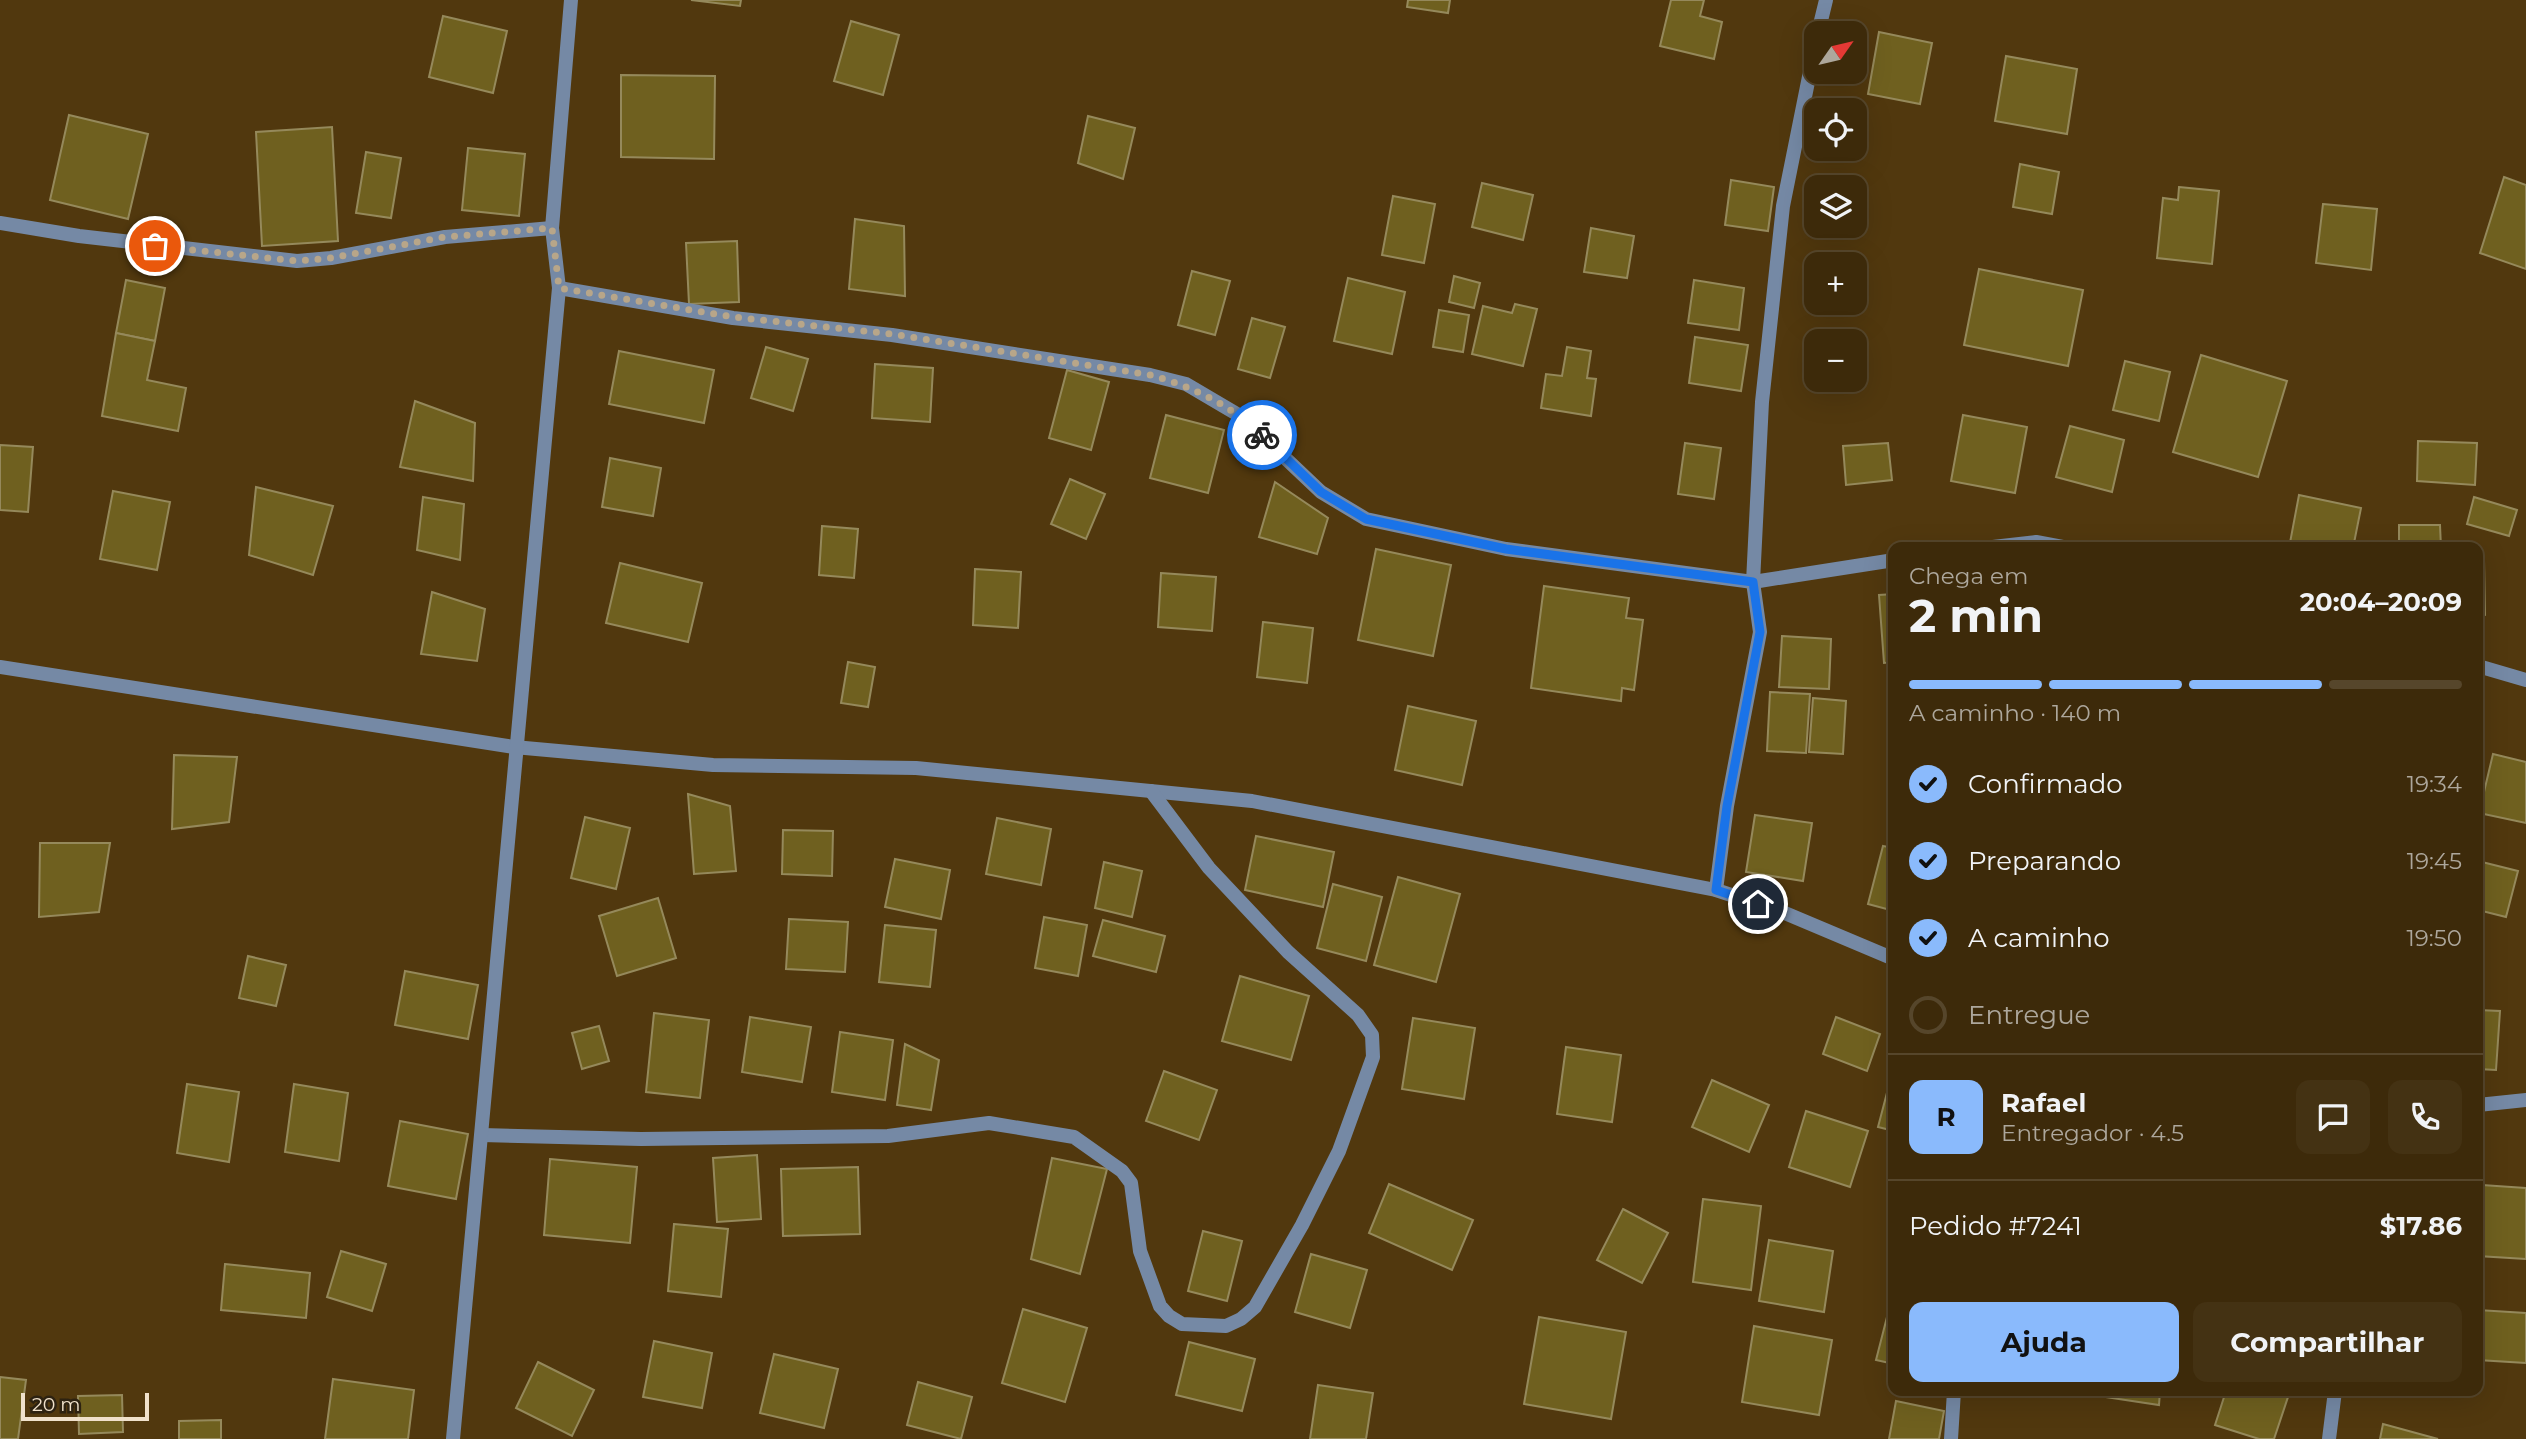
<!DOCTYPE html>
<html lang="pt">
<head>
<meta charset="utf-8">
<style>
	:root { --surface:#3d2a0a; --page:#443213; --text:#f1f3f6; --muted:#ada79c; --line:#56462b; --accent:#8abafc }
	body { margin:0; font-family:Montserrat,sans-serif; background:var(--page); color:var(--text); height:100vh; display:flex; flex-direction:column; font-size:26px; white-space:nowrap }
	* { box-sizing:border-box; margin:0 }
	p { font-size:23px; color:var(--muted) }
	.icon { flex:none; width:38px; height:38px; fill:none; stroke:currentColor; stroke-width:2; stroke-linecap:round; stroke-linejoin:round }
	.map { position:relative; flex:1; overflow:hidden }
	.sheet { position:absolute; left:1888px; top:542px; width:595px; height:854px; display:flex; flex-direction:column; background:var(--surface); border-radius:14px; box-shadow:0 7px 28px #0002,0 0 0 2px var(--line) }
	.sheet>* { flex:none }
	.needle { width:46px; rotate:56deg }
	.tools { position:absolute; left:1804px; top:21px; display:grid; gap:14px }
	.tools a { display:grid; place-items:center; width:63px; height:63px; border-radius:14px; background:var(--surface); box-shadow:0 7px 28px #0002,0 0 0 2px var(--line); font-size:35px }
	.scale { position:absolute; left:21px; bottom:18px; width:128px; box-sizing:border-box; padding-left:7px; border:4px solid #f0e1cb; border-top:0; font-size:19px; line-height:24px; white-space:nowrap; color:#f0e1cb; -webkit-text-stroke:5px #2d2211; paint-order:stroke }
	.pin { position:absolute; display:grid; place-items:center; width:60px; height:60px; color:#fff; margin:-30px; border:4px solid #fff; border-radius:50%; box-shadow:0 2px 7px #0007 }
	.courier { position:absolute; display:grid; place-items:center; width:70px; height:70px; margin:-35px; border:5px solid #1a73e8; border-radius:50%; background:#fff; color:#222; box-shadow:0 2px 9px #0007 }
	.head em { font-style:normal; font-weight:700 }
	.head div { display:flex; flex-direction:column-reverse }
	.head { display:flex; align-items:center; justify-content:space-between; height:119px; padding:0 21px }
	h1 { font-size:46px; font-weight:700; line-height:52px }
	.bar { display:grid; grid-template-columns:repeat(4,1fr); gap:10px 7px; align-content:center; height:84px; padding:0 21px }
	.bar i { height:9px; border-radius:5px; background:var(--line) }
	.bar .active { background:var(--accent) }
	.bar p { grid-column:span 4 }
	.line { display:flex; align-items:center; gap:18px; padding:0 21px; border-top:2px solid var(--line) }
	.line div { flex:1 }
	.round { display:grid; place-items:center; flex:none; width:74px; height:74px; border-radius:14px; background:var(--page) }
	ol { padding:0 21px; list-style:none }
	li { display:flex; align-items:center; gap:21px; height:77px }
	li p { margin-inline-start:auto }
	li .icon { padding:7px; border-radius:50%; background:var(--accent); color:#111; stroke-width:4 }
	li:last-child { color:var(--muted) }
	li i { width:38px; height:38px; border:4px solid var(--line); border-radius:50% }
	.cta { display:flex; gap:14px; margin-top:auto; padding:14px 21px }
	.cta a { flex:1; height:80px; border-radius:14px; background:var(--accent); color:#111; font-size:28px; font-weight:700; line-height:80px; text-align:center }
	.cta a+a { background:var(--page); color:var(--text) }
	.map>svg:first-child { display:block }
	.building { fill:#6f601f; stroke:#95895b; stroke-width:2 }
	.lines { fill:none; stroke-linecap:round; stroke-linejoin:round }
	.minor { stroke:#7589a5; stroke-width:14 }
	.done { stroke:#b8a689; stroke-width:7; stroke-dasharray:0 12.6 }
	.route { stroke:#1a73e8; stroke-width:9 }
</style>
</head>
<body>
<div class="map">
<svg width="2526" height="1439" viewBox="0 0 2526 1439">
	<rect width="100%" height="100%" fill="#51380e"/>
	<g class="building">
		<path d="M691,0H741L740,6Z"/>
		<path d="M1408,0H1450L1448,13L1407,7Z"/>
		<path d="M1671,0H1704L1700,16L1722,22L1714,59L1660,46Z"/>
		<path d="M443,16L507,31L493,93L429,77Z"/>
		<path d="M851,21L899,35L883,95L834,81Z"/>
		<path d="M1879,32L1932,43L1920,104L1868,94Z"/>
		<path d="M2006,56L2077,69L2067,134L1995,121Z"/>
		<path d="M621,75L715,76L714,159L621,157Z"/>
		<path d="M69,115L148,134L128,219L50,200Z"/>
		<path d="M1088,116L1135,128L1123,179L1078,163Z"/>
		<path d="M332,127L338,241L262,246L256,132Z"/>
		<path d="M468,148L525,154L519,216L462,210Z"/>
		<path d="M366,152L401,158L391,218L356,213Z"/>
		<path d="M2020,164L2059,172L2052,214L2013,207Z"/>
		<path d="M2504,177L2526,185V269L2480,253Z"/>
		<path d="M1731,180L1774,187L1768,231L1725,225Z"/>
		<path d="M1482,183L1533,195L1523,240L1472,227Z"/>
		<path d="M2179,187L2219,191L2212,264L2157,258L2163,198L2178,200Z"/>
		<path d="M1393,196L1435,204L1424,263L1382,255Z"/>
		<path d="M2323,204L2377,209L2371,270L2316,263Z"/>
		<path d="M855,219L904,226L905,296L849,289Z"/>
		<path d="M1591,228L1634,236L1627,278L1584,272Z"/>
		<path d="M737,241L739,302L689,304L686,243Z"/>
		<path d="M1979,269L2083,290L2068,366L1964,345Z"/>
		<path d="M1192,271L1230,281L1215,335L1178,325Z"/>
		<path d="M1454,276L1480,283L1474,308L1449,302Z"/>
		<path d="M1348,278L1405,292L1392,354L1334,341Z"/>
		<path d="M126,280L165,288L155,341L116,333Z"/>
		<path d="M1694,280L1744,288L1739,330L1688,323Z"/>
		<path d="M1515,304L1537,309L1523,366L1472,354L1483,306L1512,313Z"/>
		<path d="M1439,310L1469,315L1463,352L1433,347Z"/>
		<path d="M1252,318L1285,327L1270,378L1238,369Z"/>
		<path d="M116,333L155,341L147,380L186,388L178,431L102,416Z"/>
		<path d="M1695,337L1748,345L1741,391L1689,383Z"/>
		<path d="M1827,339H1863L1864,381H1828L1855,380V341Z"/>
		<path d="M766,347L808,359L793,411L751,398Z"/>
		<path d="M1567,347L1591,351L1587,378L1596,379L1591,416L1541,408L1546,374L1562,376Z"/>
		<path d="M619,351L714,370L704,423L609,404Z"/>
		<path d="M2201,355L2287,381L2258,477L2173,452Z"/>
		<path d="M2125,361L2170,372L2159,421L2113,410Z"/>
		<path d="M875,364L933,368L930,422L872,418Z"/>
		<path d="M1067,370L1109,382L1091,450L1049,438Z"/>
		<path d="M415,401L475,423L473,481L400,467Z"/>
		<path d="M1166,415L1224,430L1208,493L1150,478Z"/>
		<path d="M1963,415L2027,427L2015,493L1951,481Z"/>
		<path d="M2070,426L2124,440L2112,492L2056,477Z"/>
		<path d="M2418,441L2477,443L2475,485L2417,481Z"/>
		<path d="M1685,443L1721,448L1714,499L1678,494Z"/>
		<path d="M1888,443L1892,480L1846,485L1843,446Z"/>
		<path d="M0,445L33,447L28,512L0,510Z"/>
		<path d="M610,458L661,468L653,516L602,507Z"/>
		<path d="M1070,479L1105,494L1086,539L1051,524Z"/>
		<path d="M1275,482L1328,518L1317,554L1259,537Z"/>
		<path d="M256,487L333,506L313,575L249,555Z"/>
		<path d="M113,491L170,502L157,570L100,559Z"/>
		<path d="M2299,495L2361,508L2353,548H2289Z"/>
		<path d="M423,497L464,504L460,560L417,550Z"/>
		<path d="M2474,497L2517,510L2509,536L2467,524Z"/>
		<path d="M2399,525H2440L2441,548H2399Z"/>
		<path d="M822,526L858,529L854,578L819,575Z"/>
		<path d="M1376,549L1451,565L1433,656L1358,640Z"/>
		<path d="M2484,560L2485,615L2478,616V561Z"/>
		<path d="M620,563L702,583L688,642L606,623Z"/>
		<path d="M975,569L1021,572L1018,628L973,625Z"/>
		<path d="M1161,573L1216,577L1212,631L1158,627Z"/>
		<path d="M1544,586L1629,598L1626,618L1643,620L1634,690L1622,688L1621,701L1531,688Z"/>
		<path d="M432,592L485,609L477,661L421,654Z"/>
		<path d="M1894,594V662L1884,663L1879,595Z"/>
		<path d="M1263,622L1313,628L1307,683L1257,677Z"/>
		<path d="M1782,636L1831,639L1829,689L1779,687Z"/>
		<path d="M848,662L875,667L868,707L841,703Z"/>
		<path d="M1770,692L1810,694L1806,753L1767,751Z"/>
		<path d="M1813,698L1846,701L1843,754L1809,752Z"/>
		<path d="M1408,706L1476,721L1462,785L1395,770Z"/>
		<path d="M2493,754L2526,762V823L2479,813Z"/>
		<path d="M174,755L237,757L229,822L172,829Z"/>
		<path d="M688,794L730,806L736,871L694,874Z"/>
		<path d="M1755,815L1812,823L1803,881L1746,872Z"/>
		<path d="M585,817L630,828L616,889L571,878Z"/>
		<path d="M997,818L1051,829L1041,885L986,874Z"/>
		<path d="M783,830L833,831L832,876L782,874Z"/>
		<path d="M1256,836L1334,852L1323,907L1245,890Z"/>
		<path d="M40,843H110L99,912L39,917Z"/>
		<path d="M1883,846L1894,848V911L1868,904Z"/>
		<path d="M895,859L950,870L941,919L885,907Z"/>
		<path d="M2478,861L2518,871L2506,917L2478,910Z"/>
		<path d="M1104,862L1142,871L1132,917L1095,908Z"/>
		<path d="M1398,877L1460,894L1436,982L1374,965Z"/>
		<path d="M1333,884L1382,897L1366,961L1317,948Z"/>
		<path d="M658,898L676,958L617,976L599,916Z"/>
		<path d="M1044,917L1087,925L1078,976L1035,968Z"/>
		<path d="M789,919L848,922L845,972L786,969Z"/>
		<path d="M1103,920L1165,936L1156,972L1093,956Z"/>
		<path d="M885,925L936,930L930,987L879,982Z"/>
		<path d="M248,956L286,965L276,1006L239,998Z"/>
		<path d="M405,971L478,985L468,1039L395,1025Z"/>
		<path d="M1240,976L1309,996L1291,1060L1222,1041Z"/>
		<path d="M2478,1010L2500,1011L2496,1070L2478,1069Z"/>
		<path d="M654,1013L709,1020L700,1098L646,1092Z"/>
		<path d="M750,1017L811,1027L802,1082L742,1072Z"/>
		<path d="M1836,1017L1880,1034L1867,1071L1823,1054Z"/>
		<path d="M1413,1018L1475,1028L1464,1099L1402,1089Z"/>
		<path d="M599,1026L609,1061L582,1069L572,1033Z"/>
		<path d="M840,1032L893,1040L885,1100L832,1092Z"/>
		<path d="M905,1044L939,1060L931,1110L897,1105Z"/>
		<path d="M1566,1047L1621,1055L1612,1122L1557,1114Z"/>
		<path d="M1894,1066V1131L1878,1127Z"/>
		<path d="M1164,1071L1217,1090L1199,1140L1146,1121Z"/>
		<path d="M1712,1080L1769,1105L1749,1152L1692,1127Z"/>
		<path d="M187,1084L239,1092L229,1162L177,1153Z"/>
		<path d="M294,1084L348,1093L339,1161L285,1152Z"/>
		<path d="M1806,1111L1868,1131L1850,1187L1789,1167Z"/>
		<path d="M400,1121L468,1134L456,1199L388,1186Z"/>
		<path d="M757,1155L761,1219L717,1222L713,1158Z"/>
		<path d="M1052,1158L1107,1169L1080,1274L1031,1259Z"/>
		<path d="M550,1159L637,1167L630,1243L544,1235Z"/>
		<path d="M858,1167L860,1234L783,1236L781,1169Z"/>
		<path d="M1389,1184L1473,1220L1452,1270L1369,1233Z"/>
		<path d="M2482,1185L2526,1188V1259L2478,1256Z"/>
		<path d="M1703,1199L1761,1206L1751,1290L1693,1282Z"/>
		<path d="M1623,1209L1668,1233L1642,1283L1597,1260Z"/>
		<path d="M674,1224L728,1229L721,1297L668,1291Z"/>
		<path d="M1203,1231L1242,1241L1227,1301L1188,1291Z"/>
		<path d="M1769,1240L1833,1251L1824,1312L1759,1301Z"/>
		<path d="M341,1251L386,1264L372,1311L327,1297Z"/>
		<path d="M1311,1254L1367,1270L1350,1328L1295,1312Z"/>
		<path d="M225,1264L310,1273L306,1318L221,1310Z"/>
		<path d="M1023,1309L1087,1328L1065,1402L1002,1383Z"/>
		<path d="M2478,1310L2526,1313V1363L2478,1360Z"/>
		<path d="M1539,1317L1626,1332L1611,1419L1524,1404Z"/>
		<path d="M1887,1317L1894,1319V1364L1876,1360Z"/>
		<path d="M1754,1326L1832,1340L1819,1415L1742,1402Z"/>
		<path d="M654,1341L712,1353L702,1408L643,1397Z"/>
		<path d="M1189,1342L1255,1359L1242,1411L1176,1395Z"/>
		<path d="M774,1354L838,1369L824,1428L760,1413Z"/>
		<path d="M538,1362L594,1390L572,1436L516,1408Z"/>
		<path d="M0,1377L26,1380L18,1439H0Z"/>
		<path d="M333,1379L414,1390L408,1439H325Z"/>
		<path d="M918,1382L972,1397L961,1439L907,1425Z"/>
		<path d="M1318,1385L1373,1393L1366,1439H1310Z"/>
		<path d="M2085,1391H2160L2159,1405L2085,1394Z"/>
		<path d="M2226,1391H2290L2274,1439H2259L2215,1425Z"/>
		<path d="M122,1395L123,1432L79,1434L78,1396Z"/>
		<path d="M1896,1401L1944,1411L1939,1439H1889Z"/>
		<path d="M221,1420V1439H179V1421Z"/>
		<path d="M2383,1424L2438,1439H2380Z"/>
	</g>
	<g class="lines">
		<g class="minor">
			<path d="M1818,33L1826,0"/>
			<path d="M0,223L79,236L297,261L331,258L445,237L552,228"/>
			<path d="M559,288L733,318L892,335L1150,375L1186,384L1242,417L1321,492L1366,519L1506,549L1753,582L1894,560"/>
			<path d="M1984,548L2036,542L2068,548"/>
			<path d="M2478,666L2526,680"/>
			<path d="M0,667L514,747L713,765L916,768L1252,801L1716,890L1780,911L1894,959"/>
			<path d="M1716,890L1727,806L1760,632L1753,582L1762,402L1783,206L1816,42"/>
			<path d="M2478,1105L2526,1100"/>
			<path d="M482,1135L641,1139L888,1136L989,1123L1074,1137L1122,1171L1131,1183L1140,1251L1160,1306L1169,1316L1182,1324L1226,1326L1241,1319L1255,1307L1302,1225L1339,1151L1373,1057L1372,1035L1358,1015L1288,952L1209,868L1151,791"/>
			<path d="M453,1439C490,1055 521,671 559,288L552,228L571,0"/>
			<path d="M1951,1439L1954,1391"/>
			<path d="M2329,1439L2335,1391"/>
		</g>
	</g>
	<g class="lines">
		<path class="done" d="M155,246L297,261L331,258L445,237L552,228L559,288L733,317L892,334L1150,375C1192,386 1230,405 1262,435"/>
		<path class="route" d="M1262,435L1321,492L1366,519L1506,549L1753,582L1760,632L1727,806L1716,890L1758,904"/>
	</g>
</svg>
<div class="tools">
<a><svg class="needle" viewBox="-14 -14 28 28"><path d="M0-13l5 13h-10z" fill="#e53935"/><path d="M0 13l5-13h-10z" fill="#ada79c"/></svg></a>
<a><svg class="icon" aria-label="locate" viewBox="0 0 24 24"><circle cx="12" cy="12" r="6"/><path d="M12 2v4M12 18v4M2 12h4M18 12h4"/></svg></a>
<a><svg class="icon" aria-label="layers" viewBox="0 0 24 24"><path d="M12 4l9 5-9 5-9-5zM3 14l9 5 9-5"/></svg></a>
<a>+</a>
<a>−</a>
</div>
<div class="scale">20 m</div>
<div class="pin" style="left:155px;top:246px;background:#ea580c"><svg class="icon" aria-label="bag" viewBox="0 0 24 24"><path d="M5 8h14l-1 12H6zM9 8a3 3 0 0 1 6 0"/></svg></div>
<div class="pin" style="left:1758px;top:904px;background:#1f2937"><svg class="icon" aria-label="home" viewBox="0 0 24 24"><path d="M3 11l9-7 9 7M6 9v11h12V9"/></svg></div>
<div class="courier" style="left:1262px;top:435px"><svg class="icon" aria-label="bike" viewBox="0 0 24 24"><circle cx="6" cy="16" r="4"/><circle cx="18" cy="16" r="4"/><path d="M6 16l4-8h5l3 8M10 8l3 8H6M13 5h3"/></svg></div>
<section class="sheet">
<div class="head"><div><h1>2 min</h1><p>Chega em</p></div><em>20:04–20:09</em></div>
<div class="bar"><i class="active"></i><i class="active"></i><i class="active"></i><i></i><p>A caminho · 140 m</p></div>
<ol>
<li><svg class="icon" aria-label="check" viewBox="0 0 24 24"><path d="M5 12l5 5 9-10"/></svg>Confirmado<p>19:34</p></li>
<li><svg class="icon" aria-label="check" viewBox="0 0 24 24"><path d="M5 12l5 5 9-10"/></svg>Preparando<p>19:45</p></li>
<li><svg class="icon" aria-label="check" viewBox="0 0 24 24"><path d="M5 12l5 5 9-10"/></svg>A caminho<p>19:50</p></li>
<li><i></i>Entregue</li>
</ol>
<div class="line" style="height:126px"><b class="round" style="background:var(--accent);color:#111">R</b><div><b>Rafael</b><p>Entregador · 4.5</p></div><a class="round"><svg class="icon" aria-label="chat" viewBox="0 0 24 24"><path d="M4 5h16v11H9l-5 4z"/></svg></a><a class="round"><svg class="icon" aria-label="phone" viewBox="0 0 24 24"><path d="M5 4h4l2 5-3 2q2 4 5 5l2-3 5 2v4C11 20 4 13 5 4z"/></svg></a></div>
<div class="line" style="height:91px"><div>Pedido #7241</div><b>$17.86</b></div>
<div class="cta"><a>Ajuda</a><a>Compartilhar</a></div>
</section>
</div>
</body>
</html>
